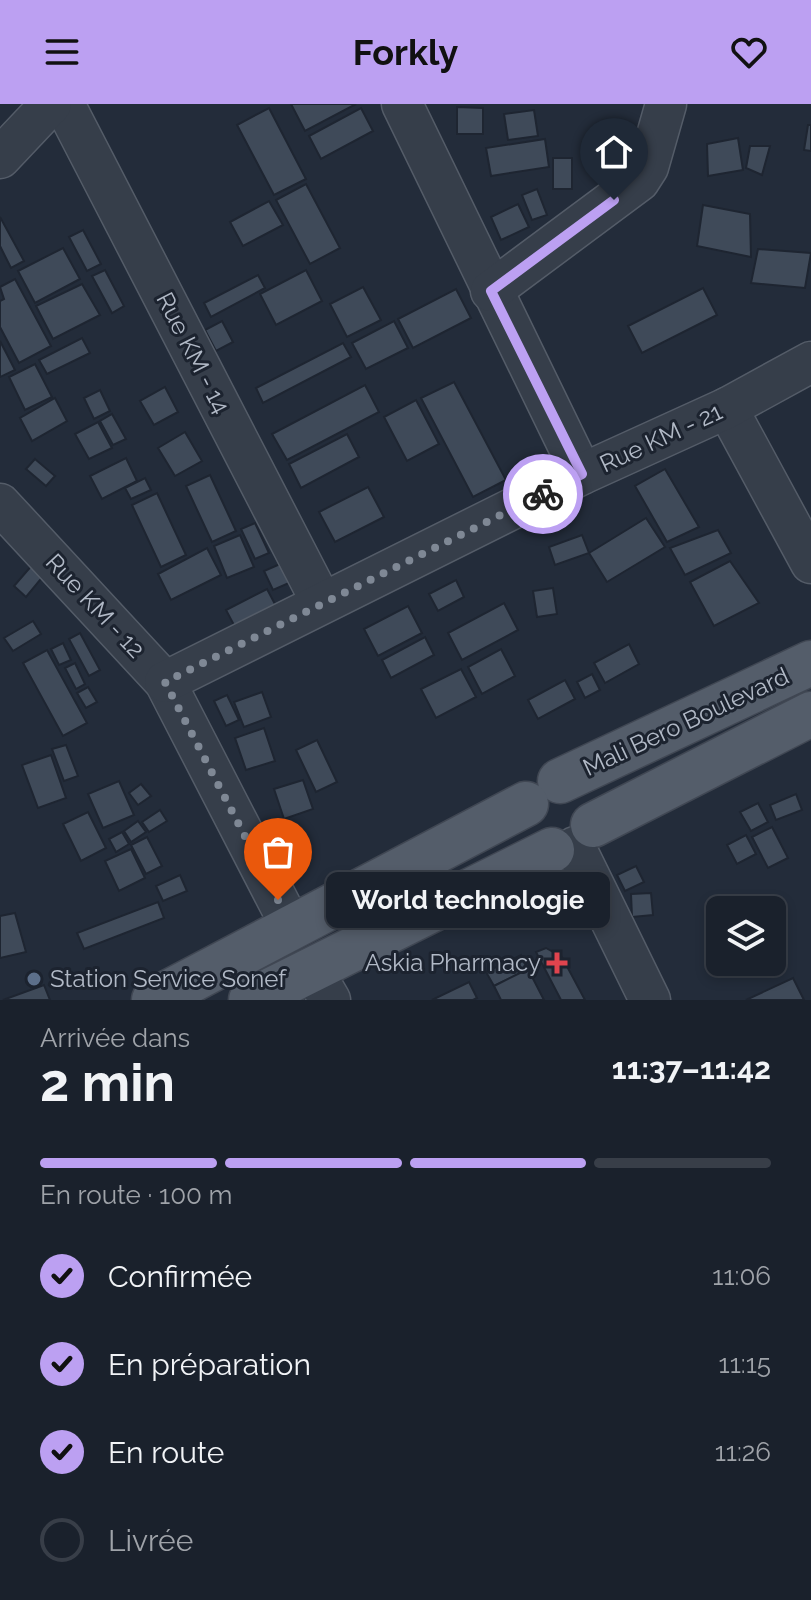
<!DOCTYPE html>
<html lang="fr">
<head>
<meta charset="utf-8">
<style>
	:root { --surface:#1a212c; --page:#232934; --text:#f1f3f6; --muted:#9fa3a9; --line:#383e48; --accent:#bca0f2 }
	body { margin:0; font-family:Raleway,sans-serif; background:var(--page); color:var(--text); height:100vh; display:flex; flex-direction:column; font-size:30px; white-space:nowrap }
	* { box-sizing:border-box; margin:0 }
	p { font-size:26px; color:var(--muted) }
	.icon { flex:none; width:44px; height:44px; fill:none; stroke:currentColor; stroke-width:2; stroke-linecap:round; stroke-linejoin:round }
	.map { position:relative; height:896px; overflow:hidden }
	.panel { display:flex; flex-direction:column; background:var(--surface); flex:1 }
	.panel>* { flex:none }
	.controls { position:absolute; left:706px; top:792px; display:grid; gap:16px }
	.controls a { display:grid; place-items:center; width:80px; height:80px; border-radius:12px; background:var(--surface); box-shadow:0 4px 12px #0003,0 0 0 2px var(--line); font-size:40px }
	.pin { position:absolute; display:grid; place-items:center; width:68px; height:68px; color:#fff; margin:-82px -34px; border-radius:50% 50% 50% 0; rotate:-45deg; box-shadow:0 0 8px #0007 }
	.pin .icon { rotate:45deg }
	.courier { position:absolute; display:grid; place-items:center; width:80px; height:80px; margin:-40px; border:6px solid #bca0f2; border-radius:50%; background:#fff; color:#222; box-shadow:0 2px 10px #0007 }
	.bubble { position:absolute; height:56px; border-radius:12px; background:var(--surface); box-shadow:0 4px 12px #0003,0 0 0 2px var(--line); font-size:26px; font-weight:700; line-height:56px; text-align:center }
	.headline em { font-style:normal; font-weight:700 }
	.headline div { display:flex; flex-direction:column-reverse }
	.headline { display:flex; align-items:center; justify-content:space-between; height:136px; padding:0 40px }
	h1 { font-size:52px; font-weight:700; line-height:60px }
	.bar { display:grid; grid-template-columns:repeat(4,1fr); gap:12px 8px; align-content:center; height:96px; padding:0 40px }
	.bar i { height:10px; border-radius:6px; background:var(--line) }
	.bar .active { background:var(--accent) }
	.bar p { grid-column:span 4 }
	ol { padding:0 40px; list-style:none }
	li { display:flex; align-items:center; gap:24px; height:88px }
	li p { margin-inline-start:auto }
	li .icon { padding:8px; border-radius:50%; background:var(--accent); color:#111; stroke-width:4 }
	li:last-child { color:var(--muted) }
	li i { width:44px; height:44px; border:4px solid var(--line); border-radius:50% }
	header { display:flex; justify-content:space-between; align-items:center; height:104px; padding:0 40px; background:var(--accent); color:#111; font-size:36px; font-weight:700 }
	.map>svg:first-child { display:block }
	.building { fill:#3f4a59; stroke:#1e2531; stroke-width:2 }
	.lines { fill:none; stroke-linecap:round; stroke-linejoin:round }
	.minor-casing { stroke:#545c68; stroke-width:43 }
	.major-casing { stroke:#404753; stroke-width:47 }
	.minor { stroke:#363e4a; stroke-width:40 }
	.major { stroke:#545d6a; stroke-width:44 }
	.done { stroke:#7f8895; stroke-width:8; stroke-dasharray:0 14.4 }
	.route { stroke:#bca0f2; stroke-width:10 }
	.health-dot { fill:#e0444e; stroke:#1c232f; stroke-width:3 }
	.service-dot { fill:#5c6f8a; stroke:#1c232f; stroke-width:3 }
	.labels { text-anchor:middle; stroke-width:6; stroke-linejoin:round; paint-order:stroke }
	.street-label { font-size:24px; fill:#b1b9c6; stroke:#1c232f }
	.poi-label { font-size:24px; fill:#b1b9c6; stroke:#1c232f; text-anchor:end }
</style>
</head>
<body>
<header><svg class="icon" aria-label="menu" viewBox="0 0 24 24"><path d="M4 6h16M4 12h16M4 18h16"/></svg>Forkly<svg class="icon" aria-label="heart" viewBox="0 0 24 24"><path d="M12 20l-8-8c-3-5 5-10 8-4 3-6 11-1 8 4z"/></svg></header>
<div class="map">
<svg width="811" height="896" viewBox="0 0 811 896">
	<rect width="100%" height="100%" fill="#232c3a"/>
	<g class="building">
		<path d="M291,0H356L305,27Z"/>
		<path d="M457,3L483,4V30H457Z"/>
		<path d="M269,4L306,75L274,91L237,21Z"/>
		<path d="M361,4L373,27L321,55L309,32Z"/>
		<path d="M534,6L538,32L508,36L504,10Z"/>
		<path d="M808,21H811V47L804,46Z"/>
		<path d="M738,34L743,66L708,72L707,40Z"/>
		<path d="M545,35L549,63L491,72L486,44Z"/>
		<path d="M750,42H770L762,71L746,64Z"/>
		<rect x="553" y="54" width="19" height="31"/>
		<path d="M306,80L340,144L310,160L276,96Z"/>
		<path d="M537,85L547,111L532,116L522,91Z"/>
		<path d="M269,97L283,121L243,142L230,118Z"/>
		<path d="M518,100L529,123L501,136L491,113Z"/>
		<path d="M703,101L750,110L751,153L697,142Z"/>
		<path d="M0,113L24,157L11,164L0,142Z"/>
		<path d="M83,126L101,160L87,167L69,133Z"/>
		<path d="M63,144L80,175L35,199L18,167Z"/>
		<path d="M758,145L811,149L805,184L751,179Z"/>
		<path d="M105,166L124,202L112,209L92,172Z"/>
		<path d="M306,166L322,197L276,221L260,190Z"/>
		<path d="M258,171L265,184L211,213L204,199Z"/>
		<path d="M15,175L51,242L19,259L0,223V197L4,195L0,183Z"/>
		<path d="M82,180L100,211L53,235L36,202Z"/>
		<path d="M363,183L381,216L347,233L330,200Z"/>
		<path d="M703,184L717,211L642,249L628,222Z"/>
		<path d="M456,185L471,214L413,244L398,215Z"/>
		<path d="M222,217L233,238L216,247L205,226Z"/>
		<path d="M394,217L408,244L366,265L352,239Z"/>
		<path d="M82,234L90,249L47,270L39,256Z"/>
		<path d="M0,237L15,266L0,273Z"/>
		<path d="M343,239L351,253L263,299L256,284Z"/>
		<path d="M35,260L52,293L25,306L9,273Z"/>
		<path d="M454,278L506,376L473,393L421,294Z"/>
		<path d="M365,281L379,308L287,356L272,330Z"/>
		<path d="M165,283L178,308L154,321L140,297Z"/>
		<path d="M100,286L110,307L94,315L84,294Z"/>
		<path d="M55,294L67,317L32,337L20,314Z"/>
		<path d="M416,296L439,340L407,357L384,313Z"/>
		<path d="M112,310L126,335L113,341L100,317Z"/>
		<path d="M98,318L112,344L89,355L75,330Z"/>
		<path d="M185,328L202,357L175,372L158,344Z"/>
		<path d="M347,330L359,353L301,384L289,360Z"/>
		<path d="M126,354L137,377L102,395L90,372Z"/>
		<path d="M35,355L55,372L46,382L26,365Z"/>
		<path d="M665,365L699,423L667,438L635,382Z"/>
		<path d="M210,371L236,427L212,438L186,382Z"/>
		<path d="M145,374L151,386L131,395L125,384Z"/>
		<path d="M368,383L384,413L335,438L319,408Z"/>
		<path d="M157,389L186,451L161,463L132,401Z"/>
		<path d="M646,414L665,443L607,478L589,449Z"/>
		<path d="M255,419L269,449L255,455L241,425Z"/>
		<path d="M718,426L731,449L685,471L670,444Z"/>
		<path d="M240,431L254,463L227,474L214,442Z"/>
		<path d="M582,431L589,449L555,461L549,443Z"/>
		<path d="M207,444L221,471L171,496L158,470Z"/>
		<path d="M730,457L759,499L714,522L690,478Z"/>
		<path d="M33,460L45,470L26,493L14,482Z"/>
		<path d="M280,460L289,479L273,486L264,467Z"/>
		<path d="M456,476L464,493L438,507L429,490Z"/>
		<path d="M553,484L557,510L537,513L533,487Z"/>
		<path d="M267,485L276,502L235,523L226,506Z"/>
		<path d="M504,499L518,526L462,556L448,529Z"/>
		<path d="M408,502L422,529L378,552L364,525Z"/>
		<path d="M33,517L41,530L13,547L4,534Z"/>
		<path d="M80,529L100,566L89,572L69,535Z"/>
		<path d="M425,533L434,551L391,574L382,556Z"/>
		<path d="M63,539L71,556L59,561L51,545Z"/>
		<path d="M629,540L639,560L605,579L594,559Z"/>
		<path d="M501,545L515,572L482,590L468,563Z"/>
		<path d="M47,546L87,619L63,632L23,559Z"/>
		<path d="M75,559L85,580L76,585L65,564Z"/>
		<path d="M461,565L476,593L436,614L421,585Z"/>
		<path d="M592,570L600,586L585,594L577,578Z"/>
		<path d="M565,576L575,595L538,615L528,596Z"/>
		<path d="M88,583L97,598L86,604L77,589Z"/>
		<path d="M262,588L271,613L244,623L234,598Z"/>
		<path d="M227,591L239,616L226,622L214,597Z"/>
		<path d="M264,624L275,657L246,666L235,634Z"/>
		<path d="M317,636L337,678L316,688L296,646Z"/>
		<path d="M66,641L78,672L64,677L52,645Z"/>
		<path d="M51,651L66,694L38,704L22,661Z"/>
		<path d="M303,676L313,705L284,715L274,685Z"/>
		<path d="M119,677L134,711L103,724L88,690Z"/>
		<path d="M141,680L151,692L138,701L129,689Z"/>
		<path d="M796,690L802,706L776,716L770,701Z"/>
		<path d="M758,699L768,718L751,727L740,708Z"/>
		<path d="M160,706L167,717L149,728L142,718Z"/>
		<path d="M88,708L106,744L81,757L63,720Z"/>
		<path d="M138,717L146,728L131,738L124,727Z"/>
		<path d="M772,723L788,754L768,764L752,733Z"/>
		<path d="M122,728L129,740L116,748L109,735Z"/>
		<path d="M746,731L756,750L737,760L727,741Z"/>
		<path d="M147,733L162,762L146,770L131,741Z"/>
		<path d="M131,745L145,774L119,787L105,757Z"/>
		<path d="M636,762L644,778L625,787L617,771Z"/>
		<path d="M180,771L187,787L163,797L156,782Z"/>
		<path d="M651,789L653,811L632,813L631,790Z"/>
		<path d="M751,796L756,806H730Z"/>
		<path d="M158,798L164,814L84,845L77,829Z"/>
		<path d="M15,809L26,848L0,854V812Z"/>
		<path d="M772,815L785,840L772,847Z"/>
		<path d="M546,844L562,853L585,896H561L536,848Z"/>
		<path d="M521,851L528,865L494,882L486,868Z"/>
		<path d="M528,865L544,896H501L494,882Z"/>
		<path d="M793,874L804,896H746Z"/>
		<path d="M469,878L477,894L473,896H432Z"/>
		<path d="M44,881L50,896H3Z"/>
	</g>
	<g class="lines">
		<defs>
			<g id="minor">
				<path d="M64,0L322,499"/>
				<path d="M402,0L582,370"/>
				<path d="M0,54L51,0"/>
				<path d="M491,187L639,77L648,63L666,0"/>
				<path d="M727,304L811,459"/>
				<path d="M0,400L165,578L292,824"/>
				<path d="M165,578L582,370L727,304L811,258"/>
				<path d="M575,743L650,896"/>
				<path d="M312,865L330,896"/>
			</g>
			<g id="major">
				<path d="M560,677L811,559"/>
				<path d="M593,721L811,610"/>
				<path d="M154,896L526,700"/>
				<path d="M251,896L552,746"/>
			</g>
		</defs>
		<use href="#minor" class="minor-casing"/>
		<use href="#major" class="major-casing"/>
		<use href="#minor" class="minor"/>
		<use href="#major" class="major"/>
	</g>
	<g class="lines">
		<path class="done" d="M278,796L165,578L543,390"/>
		<path class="route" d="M543,390L582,370L491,187L614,96"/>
	</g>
	<path class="health-dot" d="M553 847h8v8h8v8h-8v8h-8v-8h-8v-8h8z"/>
	<circle class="service-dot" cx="34" cy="875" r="8"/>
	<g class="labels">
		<g class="street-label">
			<text transform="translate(193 249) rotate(63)" y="8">Rue KM - 14</text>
			<text transform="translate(661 334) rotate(-25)" y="8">Rue KM - 21</text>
			<text transform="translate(95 502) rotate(47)" y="8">Rue KM - 12</text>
			<text transform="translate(686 618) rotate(-25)" y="8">Mali Bero Boulevard</text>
		</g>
		<g class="poi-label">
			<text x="541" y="867">Askia Pharmacy</text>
			<text x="50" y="883" text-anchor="start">Station Service Sonef</text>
		</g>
	</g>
</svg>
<div class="controls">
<a><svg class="icon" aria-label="layers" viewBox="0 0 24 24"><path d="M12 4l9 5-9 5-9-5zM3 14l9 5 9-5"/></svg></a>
</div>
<div class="pin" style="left:278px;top:796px;background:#ea580c"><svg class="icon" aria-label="bag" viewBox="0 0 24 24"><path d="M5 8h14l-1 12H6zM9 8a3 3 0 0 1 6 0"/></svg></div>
<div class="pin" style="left:614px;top:96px;background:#1f2937"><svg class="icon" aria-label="home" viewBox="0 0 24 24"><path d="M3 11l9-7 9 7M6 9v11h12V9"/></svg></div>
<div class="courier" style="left:543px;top:390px"><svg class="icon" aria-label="bike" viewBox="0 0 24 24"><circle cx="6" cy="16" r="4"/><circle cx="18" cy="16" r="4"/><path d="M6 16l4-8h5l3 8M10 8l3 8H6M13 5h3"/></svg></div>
<div class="bubble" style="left:326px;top:768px;width:284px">World technologie</div>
</div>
<section class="panel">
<div class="headline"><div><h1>2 min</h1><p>Arrivée dans</p></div><em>11:37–11:42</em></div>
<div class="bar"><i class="active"></i><i class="active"></i><i class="active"></i><i></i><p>En route · 100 m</p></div>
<ol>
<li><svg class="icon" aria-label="check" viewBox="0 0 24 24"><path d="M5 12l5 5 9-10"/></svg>Confirmée<p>11:06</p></li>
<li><svg class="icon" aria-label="check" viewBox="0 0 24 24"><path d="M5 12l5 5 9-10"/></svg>En préparation<p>11:15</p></li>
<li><svg class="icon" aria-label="check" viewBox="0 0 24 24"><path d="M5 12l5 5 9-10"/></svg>En route<p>11:26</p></li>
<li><i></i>Livrée</li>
</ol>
</section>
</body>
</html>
